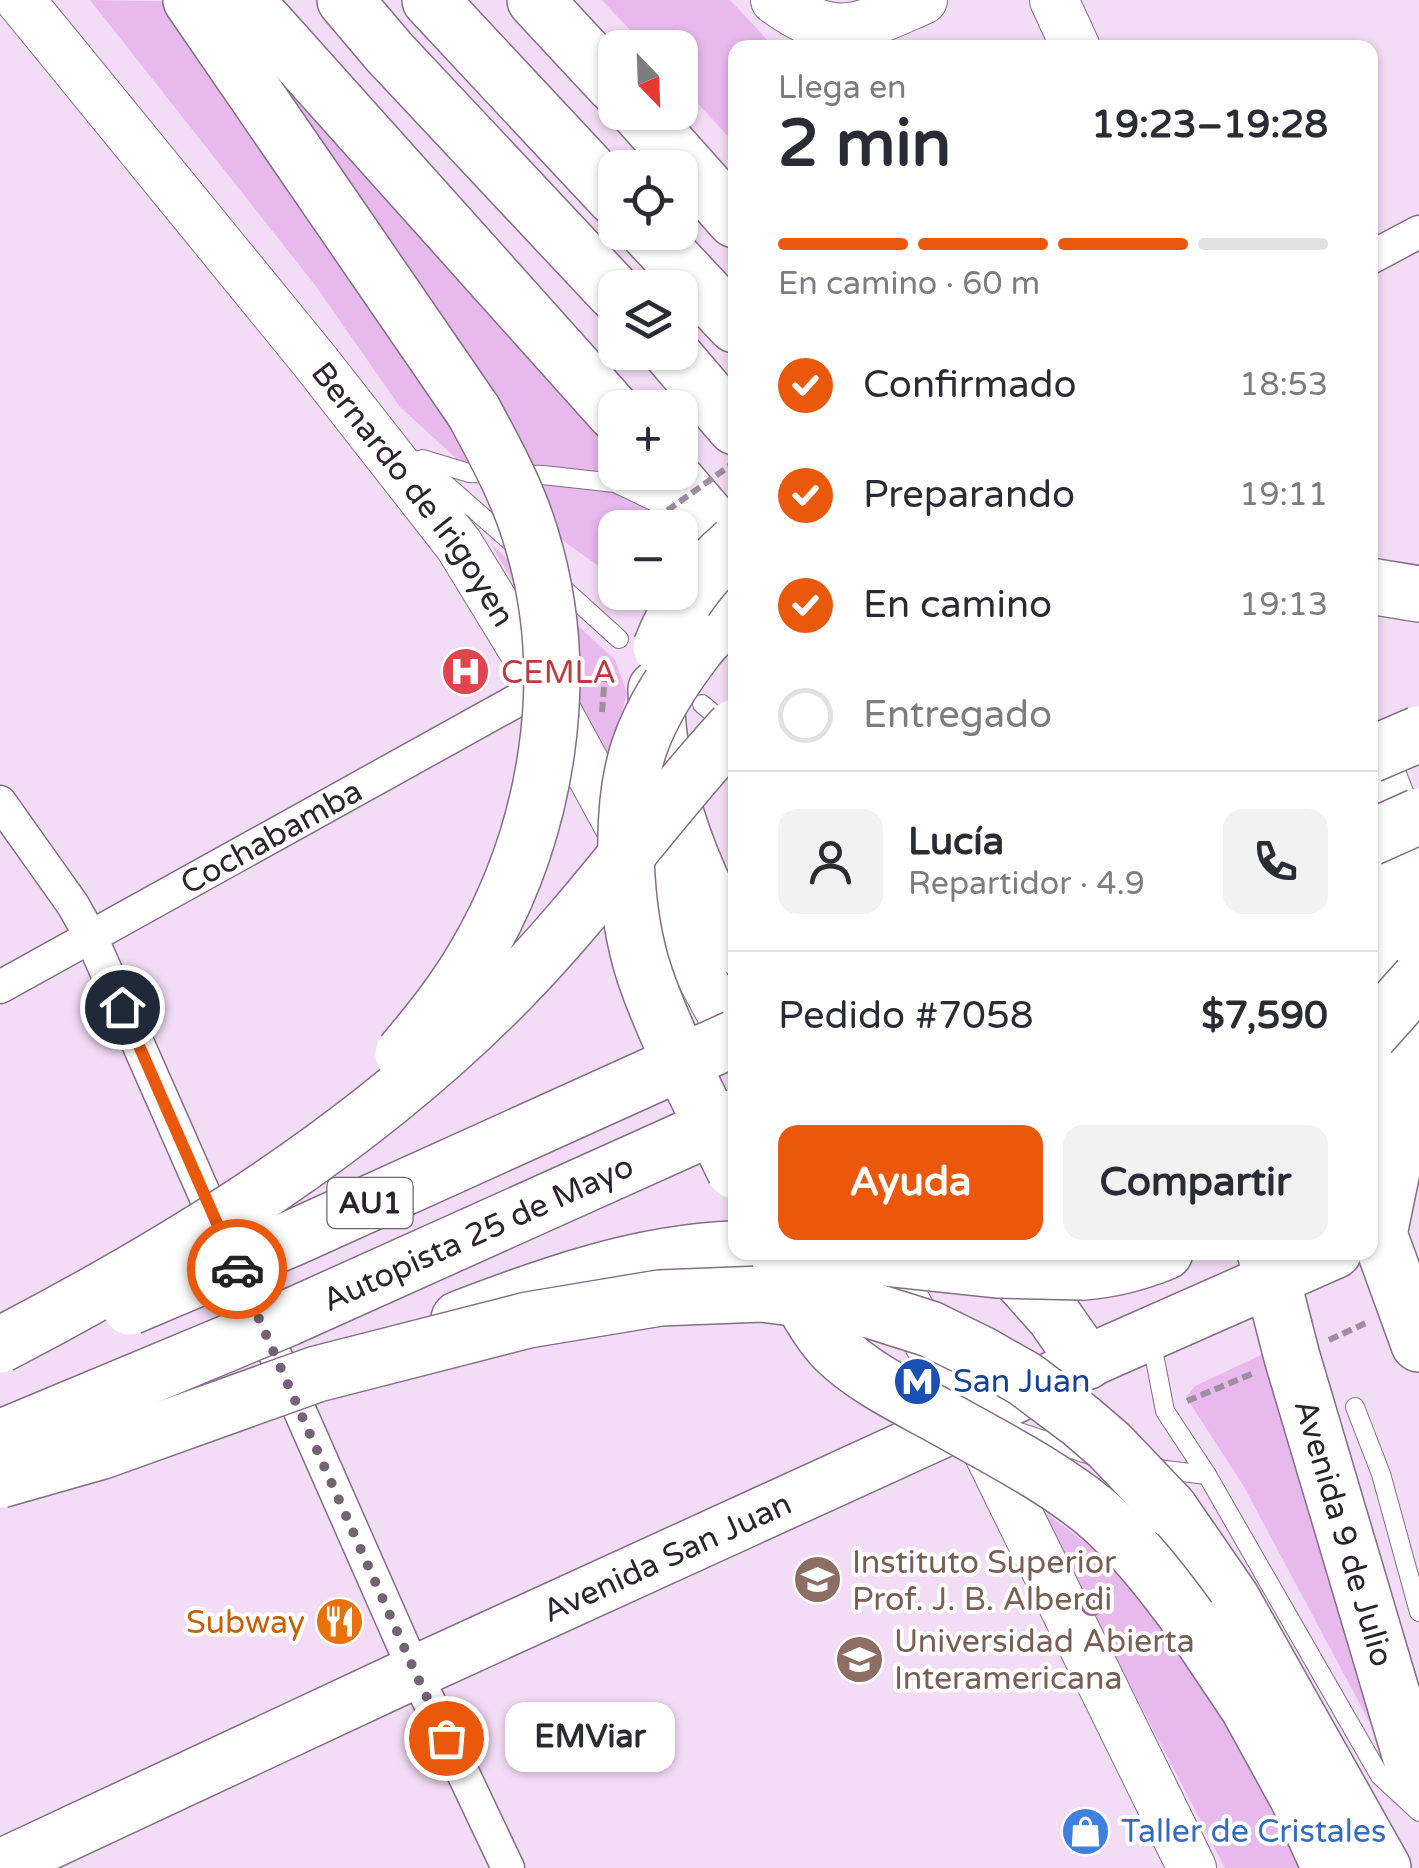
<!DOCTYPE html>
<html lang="es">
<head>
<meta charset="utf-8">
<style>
	:root { --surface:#fff; --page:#f2f2f3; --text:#2b2b33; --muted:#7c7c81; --line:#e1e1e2; --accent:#ea580c }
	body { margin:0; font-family:"Varela Round",sans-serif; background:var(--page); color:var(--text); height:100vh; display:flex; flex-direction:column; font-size:38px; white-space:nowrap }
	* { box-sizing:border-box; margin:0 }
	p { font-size:32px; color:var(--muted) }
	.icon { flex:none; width:55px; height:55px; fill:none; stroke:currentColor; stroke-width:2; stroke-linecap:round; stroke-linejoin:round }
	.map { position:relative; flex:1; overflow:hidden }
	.sheet { position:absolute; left:728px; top:40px; width:650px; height:1220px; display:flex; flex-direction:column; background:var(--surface); border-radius:20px; box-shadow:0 2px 8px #0004 }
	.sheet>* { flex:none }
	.needle { width:65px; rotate:157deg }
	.controls { position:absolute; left:598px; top:30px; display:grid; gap:20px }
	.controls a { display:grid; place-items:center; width:100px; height:100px; border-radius:20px; background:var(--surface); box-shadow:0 2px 8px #0004; font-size:50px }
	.pin { position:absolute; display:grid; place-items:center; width:85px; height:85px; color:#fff; margin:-42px; border:5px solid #fff; border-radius:50%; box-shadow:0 2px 10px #0007 }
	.courier { position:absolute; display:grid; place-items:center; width:100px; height:100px; margin:-50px; border:8px solid #ea580c; border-radius:50%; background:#fff; color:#222; box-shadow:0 2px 12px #0007 }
	.bubble { position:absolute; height:70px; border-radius:20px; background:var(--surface); box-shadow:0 2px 8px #0004; font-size:32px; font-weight:700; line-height:70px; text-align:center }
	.headline em { font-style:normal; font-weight:700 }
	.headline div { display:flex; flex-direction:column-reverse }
	.headline { display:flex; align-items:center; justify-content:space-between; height:170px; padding:0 50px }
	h1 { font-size:65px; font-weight:700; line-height:75px }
	.bar { display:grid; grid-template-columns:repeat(4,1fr); gap:15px 10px; align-content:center; height:120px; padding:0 50px }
	.bar i { height:12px; border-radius:8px; background:var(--line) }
	.bar .active { background:var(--accent) }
	.bar p { grid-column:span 4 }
	.line { display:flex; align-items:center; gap:25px; padding:0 50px; border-top:2px solid var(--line) }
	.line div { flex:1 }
	.round { display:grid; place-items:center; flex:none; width:105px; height:105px; border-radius:20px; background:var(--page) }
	ol { padding:0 50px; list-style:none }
	li { display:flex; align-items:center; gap:30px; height:110px }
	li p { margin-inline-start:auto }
	li .icon { padding:10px; border-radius:50%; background:var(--accent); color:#fff; stroke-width:4 }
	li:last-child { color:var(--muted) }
	li i { width:55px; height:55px; border:5px solid var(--line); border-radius:50% }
	.button { display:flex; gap:20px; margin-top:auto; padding:20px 50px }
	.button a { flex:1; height:115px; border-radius:20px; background:var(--accent); color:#fff; font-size:40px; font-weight:700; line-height:115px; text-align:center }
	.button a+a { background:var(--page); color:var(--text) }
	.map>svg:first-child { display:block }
	.green { fill:#e8b9ed }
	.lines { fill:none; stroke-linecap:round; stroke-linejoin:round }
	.lane-casing { stroke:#836e85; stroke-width:20 }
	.street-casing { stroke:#836e85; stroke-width:35 }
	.secondary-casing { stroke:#836e85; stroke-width:50 }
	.primary-casing { stroke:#836e85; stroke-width:55 }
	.highway-casing { stroke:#836e85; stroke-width:58 }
	.path { stroke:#9f8ea0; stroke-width:6; stroke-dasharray:10 5; stroke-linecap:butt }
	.lane { stroke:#fff; stroke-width:18 }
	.street { stroke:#fff; stroke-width:32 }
	.secondary { stroke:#fff; stroke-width:48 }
	.primary { stroke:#fff; stroke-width:52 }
	.highway { stroke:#fff; stroke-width:55 }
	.highway-bridge-casing { stroke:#836e85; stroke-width:58; stroke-linecap:butt }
	.path-bridge { stroke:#9f8ea0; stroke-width:6; stroke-dasharray:10 5; stroke-linecap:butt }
	.highway-bridge { stroke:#fff; stroke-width:55 }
	.tree { fill:#9e65a5 }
	.done { stroke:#726473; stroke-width:10; stroke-dasharray:0 18 }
	.route { stroke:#ea580c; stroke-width:12 }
	.labels { text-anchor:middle; stroke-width:8; stroke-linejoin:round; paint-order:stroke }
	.shield { fill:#fff; stroke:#6b666c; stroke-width:2.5 }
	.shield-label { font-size:30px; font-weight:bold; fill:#2c242d }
	.street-label { font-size:32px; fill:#2c242d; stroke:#fff }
	.health-label { font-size:32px; fill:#be3a42; stroke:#fff; text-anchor:start }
	.transit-label { font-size:32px; fill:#164399; stroke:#fff; text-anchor:start }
	.education-label { font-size:32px; fill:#785e54; stroke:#fff; text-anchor:start }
	.food-label { font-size:32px; fill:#c56008; stroke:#fff; text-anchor:end }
	.shop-label { font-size:32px; fill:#366cbe; stroke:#fff; text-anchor:start }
</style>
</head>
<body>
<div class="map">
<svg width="1419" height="1868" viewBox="0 0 1419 1868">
	<rect width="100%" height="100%" fill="#f3dcf5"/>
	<g class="green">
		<path d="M90,0L206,2L615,449V472L637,473L647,484L653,527L615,528V578L482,482L400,407L315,285Z"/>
		<path d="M602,0H730L774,47L735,48V144L680,84V48L646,47Z"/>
		<path d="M491,544L615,660L627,693L608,765L565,673Z"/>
		<path d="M1265,1353L1385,1751L1243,1485L1186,1397L1195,1386Z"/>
		<path d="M1038,1507L1091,1547L1143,1595L1175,1636L1310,1868H1225Z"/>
	</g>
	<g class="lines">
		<defs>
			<g id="lane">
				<path d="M423,459L469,473L543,475L615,483L682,515"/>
				<path d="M418,460L518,548"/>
				<path d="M556,582L619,639"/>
				<path d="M702,704L728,726"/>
				<path d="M1151,1339L1165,1411L1207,1475L1380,1776L1419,1812"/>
				<path d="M1355,1407L1381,1474L1419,1612"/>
				<path d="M1010,1429L1090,1455"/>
				<path d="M1149,1468L1207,1475"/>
			</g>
			<g id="street">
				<path d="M1370,258L1419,232"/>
				<path d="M0,802L73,905L91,937L415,1672L508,1868"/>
				<path id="s1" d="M0,987L543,686"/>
			</g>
			<g id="secondary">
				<path id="s2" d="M20,0L314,360L459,545L525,653L735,1039"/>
				<path d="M775,0C836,45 861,27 923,0"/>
				<path d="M1054,0L1076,48"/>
				<path d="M1370,746L1419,871"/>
				<path d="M872,1252L901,1294L971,1418L1192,1868"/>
			</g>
			<g id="primary">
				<path id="s3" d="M0,1866L415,1672L971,1418L1086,1362L1335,1252"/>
			</g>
			<g id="highway">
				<path d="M191,0L474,412"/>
				<path d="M245,0L615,413"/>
				<path d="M345,0L389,52L615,293"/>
				<path d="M430,0L615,198"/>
				<path d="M535,0L615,86"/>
				<path d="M639,112L735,220"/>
				<path d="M648,232L735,325"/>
				<path d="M671,352L735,427"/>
				<path d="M669,472L735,549"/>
				<path d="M1370,586L1419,594"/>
				<path d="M701,642L735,606"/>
				<path d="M656,689C657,780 689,868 735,946"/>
				<path d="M1370,824L1387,867L1396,900L1399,933L1395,1054L1397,1147L1379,1234"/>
				<path d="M1370,1223L1379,1234L1419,1344"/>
				<path d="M997,1252L1054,1316L1086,1362"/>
				<path id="s4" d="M1265,1252L1292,1357L1419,1785"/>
				<path d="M1083,1272C1113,1270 1138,1263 1165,1252"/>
				<path d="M459,1319C547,1285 640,1252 735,1249"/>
				<path d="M1170,1509L1232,1599L1383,1868"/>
				<path d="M1189,1619L1248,1707L1298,1798L1330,1868"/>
			</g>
		</defs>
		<use href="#lane" class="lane-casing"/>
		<use href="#street" class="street-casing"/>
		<use href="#secondary" class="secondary-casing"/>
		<use href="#primary" class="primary-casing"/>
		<use href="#highway" class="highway-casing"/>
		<g class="path">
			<path d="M602,712L605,675L616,676"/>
			<path d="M1329,1340L1368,1322"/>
			<path d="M1187,1401L1254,1373"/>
		</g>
		<use href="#lane" class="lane"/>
		<use href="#street" class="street"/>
		<use href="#secondary" class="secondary"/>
		<use href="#primary" class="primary"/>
		<use href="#highway" class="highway"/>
		<defs>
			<g id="highway-bridge">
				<path d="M701,642C676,674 652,709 639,748C618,811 624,913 645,976C668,1043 704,1107 735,1171"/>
				<path d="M661,647C677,605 701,573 735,544"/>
				<path d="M1370,755L1419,734"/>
				<path d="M1370,838L1419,816"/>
				<path d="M1370,1034L1419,979"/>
				<path d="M403,1054C429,1023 455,991 475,956C548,832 574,675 531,537C518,493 496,453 474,412"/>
				<path d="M777,1252C795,1285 810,1323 836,1350C868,1381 914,1401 952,1423C1000,1450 1051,1476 1094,1511C1131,1542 1161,1581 1189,1619"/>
				<path d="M827,1252L997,1270L1083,1272"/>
				<path d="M130,1307L295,1237L735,1038"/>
				<path d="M0,1345C185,1249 367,1136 513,986C593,904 658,810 735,727"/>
				<path id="s5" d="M0,1438L288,1318L735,1117"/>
				<path d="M0,1480L102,1451L317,1374L528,1320L660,1298L762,1294L847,1305L873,1311L930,1329L981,1354L1025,1379L1081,1421L1110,1446L1170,1509"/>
			</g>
		</defs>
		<use href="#highway-bridge" class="highway-bridge-casing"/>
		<path class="path-bridge" d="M643,528L735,462"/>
		<use href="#highway-bridge" class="highway-bridge"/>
	</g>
	<circle class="tree" cx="1092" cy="1604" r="12"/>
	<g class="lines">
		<path class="done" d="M237,1269L415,1672L446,1738"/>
		<path class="route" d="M122,1007L237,1269"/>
	</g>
	<defs>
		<symbol id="hospital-disc" viewBox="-11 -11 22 22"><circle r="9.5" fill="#e0444e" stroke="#fff"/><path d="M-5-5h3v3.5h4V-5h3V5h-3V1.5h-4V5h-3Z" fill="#fff"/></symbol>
		<symbol id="metro-disc" viewBox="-11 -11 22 22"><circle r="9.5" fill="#1a4fb4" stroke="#fff"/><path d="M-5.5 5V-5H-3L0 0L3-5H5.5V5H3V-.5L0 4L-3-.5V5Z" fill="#fff"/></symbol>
		<symbol id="university-disc" viewBox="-11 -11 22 22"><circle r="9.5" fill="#8d6e63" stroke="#fff"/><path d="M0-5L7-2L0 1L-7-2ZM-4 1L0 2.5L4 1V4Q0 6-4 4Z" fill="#fff"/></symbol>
		<symbol id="restaurant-disc" viewBox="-11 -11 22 22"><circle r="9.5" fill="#e8710a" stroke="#fff"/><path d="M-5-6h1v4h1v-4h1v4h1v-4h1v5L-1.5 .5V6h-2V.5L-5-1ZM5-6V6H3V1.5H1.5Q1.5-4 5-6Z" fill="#fff"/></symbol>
		<symbol id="shop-disc" viewBox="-11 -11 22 22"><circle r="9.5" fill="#3f7fe0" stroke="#fff"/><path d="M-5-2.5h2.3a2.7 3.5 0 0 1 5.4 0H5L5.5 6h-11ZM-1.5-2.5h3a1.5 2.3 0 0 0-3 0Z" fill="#fff"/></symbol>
	</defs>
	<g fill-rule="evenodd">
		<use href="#hospital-disc" x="438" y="644" width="55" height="55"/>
		<use href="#metro-disc" x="890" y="1354" width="55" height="55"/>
		<use href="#university-disc" x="790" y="1552" width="55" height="55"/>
		<use href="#restaurant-disc" x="312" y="1594" width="55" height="55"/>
		<use href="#university-disc" x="832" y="1632" width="55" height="55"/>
		<use href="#shop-disc" x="1058" y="1804" width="55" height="55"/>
	</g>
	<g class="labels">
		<rect class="shield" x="327.5" y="1178" width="85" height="50" rx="8"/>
		<g class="shield-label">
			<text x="370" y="1213">AU1</text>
		</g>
		<g class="street-label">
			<text dy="11" stroke="none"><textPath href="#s2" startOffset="632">Bernardo de Irigoyen</textPath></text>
			<text dy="11" stroke="none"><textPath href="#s1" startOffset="310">Cochabamba</textPath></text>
			<text dy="11" stroke="none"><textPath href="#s5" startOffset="520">Autopista 25 de Mayo</textPath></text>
			<text dy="11" stroke="none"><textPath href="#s4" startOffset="292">Avenida 9 de Julio</textPath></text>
			<text dy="11" stroke="none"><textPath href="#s3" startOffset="735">Avenida San Juan</textPath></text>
		</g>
		<g class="health-label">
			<text x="501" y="683">CEMLA</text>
		</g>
		<g class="transit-label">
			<text x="953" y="1392">San Juan</text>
		</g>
		<g class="education-label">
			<text x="852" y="1573">Instituto Superior<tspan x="852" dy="37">Prof. J. B. Alberdi</tspan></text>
			<text x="894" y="1652">Universidad Abierta<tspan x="894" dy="37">Interamericana</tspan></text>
		</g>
		<g class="food-label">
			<text x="305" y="1633">Subway</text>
		</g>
		<g class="shop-label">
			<text x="1121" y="1842">Taller de Cristales</text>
		</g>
	</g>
</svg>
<div class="controls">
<a><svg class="needle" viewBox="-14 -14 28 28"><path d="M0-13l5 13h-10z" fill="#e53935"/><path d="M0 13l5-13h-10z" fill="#7c7c81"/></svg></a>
<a><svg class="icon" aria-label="locate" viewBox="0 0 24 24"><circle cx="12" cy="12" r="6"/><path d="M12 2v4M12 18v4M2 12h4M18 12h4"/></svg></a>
<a><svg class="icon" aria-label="layers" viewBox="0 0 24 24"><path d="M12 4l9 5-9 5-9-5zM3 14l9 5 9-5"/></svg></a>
<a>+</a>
<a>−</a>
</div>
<div class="pin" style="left:446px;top:1738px;background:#ea580c"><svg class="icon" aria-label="bag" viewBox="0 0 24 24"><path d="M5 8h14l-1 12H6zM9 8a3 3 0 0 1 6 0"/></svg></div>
<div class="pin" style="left:122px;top:1007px;background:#1f2937"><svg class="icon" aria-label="home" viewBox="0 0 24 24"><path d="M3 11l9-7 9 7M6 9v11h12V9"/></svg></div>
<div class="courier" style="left:237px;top:1269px"><svg class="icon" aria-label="car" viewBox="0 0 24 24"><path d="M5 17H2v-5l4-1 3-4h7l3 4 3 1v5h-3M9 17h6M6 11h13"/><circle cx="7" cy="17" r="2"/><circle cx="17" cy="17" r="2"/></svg></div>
<div class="bubble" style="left:505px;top:1702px;width:170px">EMViar</div>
<section class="sheet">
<div class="headline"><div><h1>2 min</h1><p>Llega en</p></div><em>19:23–19:28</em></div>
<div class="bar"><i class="active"></i><i class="active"></i><i class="active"></i><i></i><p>En camino · 60 m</p></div>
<ol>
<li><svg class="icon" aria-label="check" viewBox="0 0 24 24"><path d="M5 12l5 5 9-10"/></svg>Confirmado<p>18:53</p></li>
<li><svg class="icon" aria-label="check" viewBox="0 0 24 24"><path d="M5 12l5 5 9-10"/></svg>Preparando<p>19:11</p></li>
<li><svg class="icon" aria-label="check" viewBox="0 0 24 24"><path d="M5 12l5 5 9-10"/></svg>En camino<p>19:13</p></li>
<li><i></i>Entregado</li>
</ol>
<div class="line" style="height:180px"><a class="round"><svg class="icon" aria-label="person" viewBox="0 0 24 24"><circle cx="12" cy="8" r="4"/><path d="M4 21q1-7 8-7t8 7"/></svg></a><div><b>Lucía</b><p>Repartidor · 4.9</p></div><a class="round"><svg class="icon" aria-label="phone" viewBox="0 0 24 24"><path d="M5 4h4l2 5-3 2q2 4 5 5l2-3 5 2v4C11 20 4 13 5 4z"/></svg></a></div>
<div class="line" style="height:130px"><div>Pedido #7058</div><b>$7,590</b></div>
<div class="button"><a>Ayuda</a><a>Compartir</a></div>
</section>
</div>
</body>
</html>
